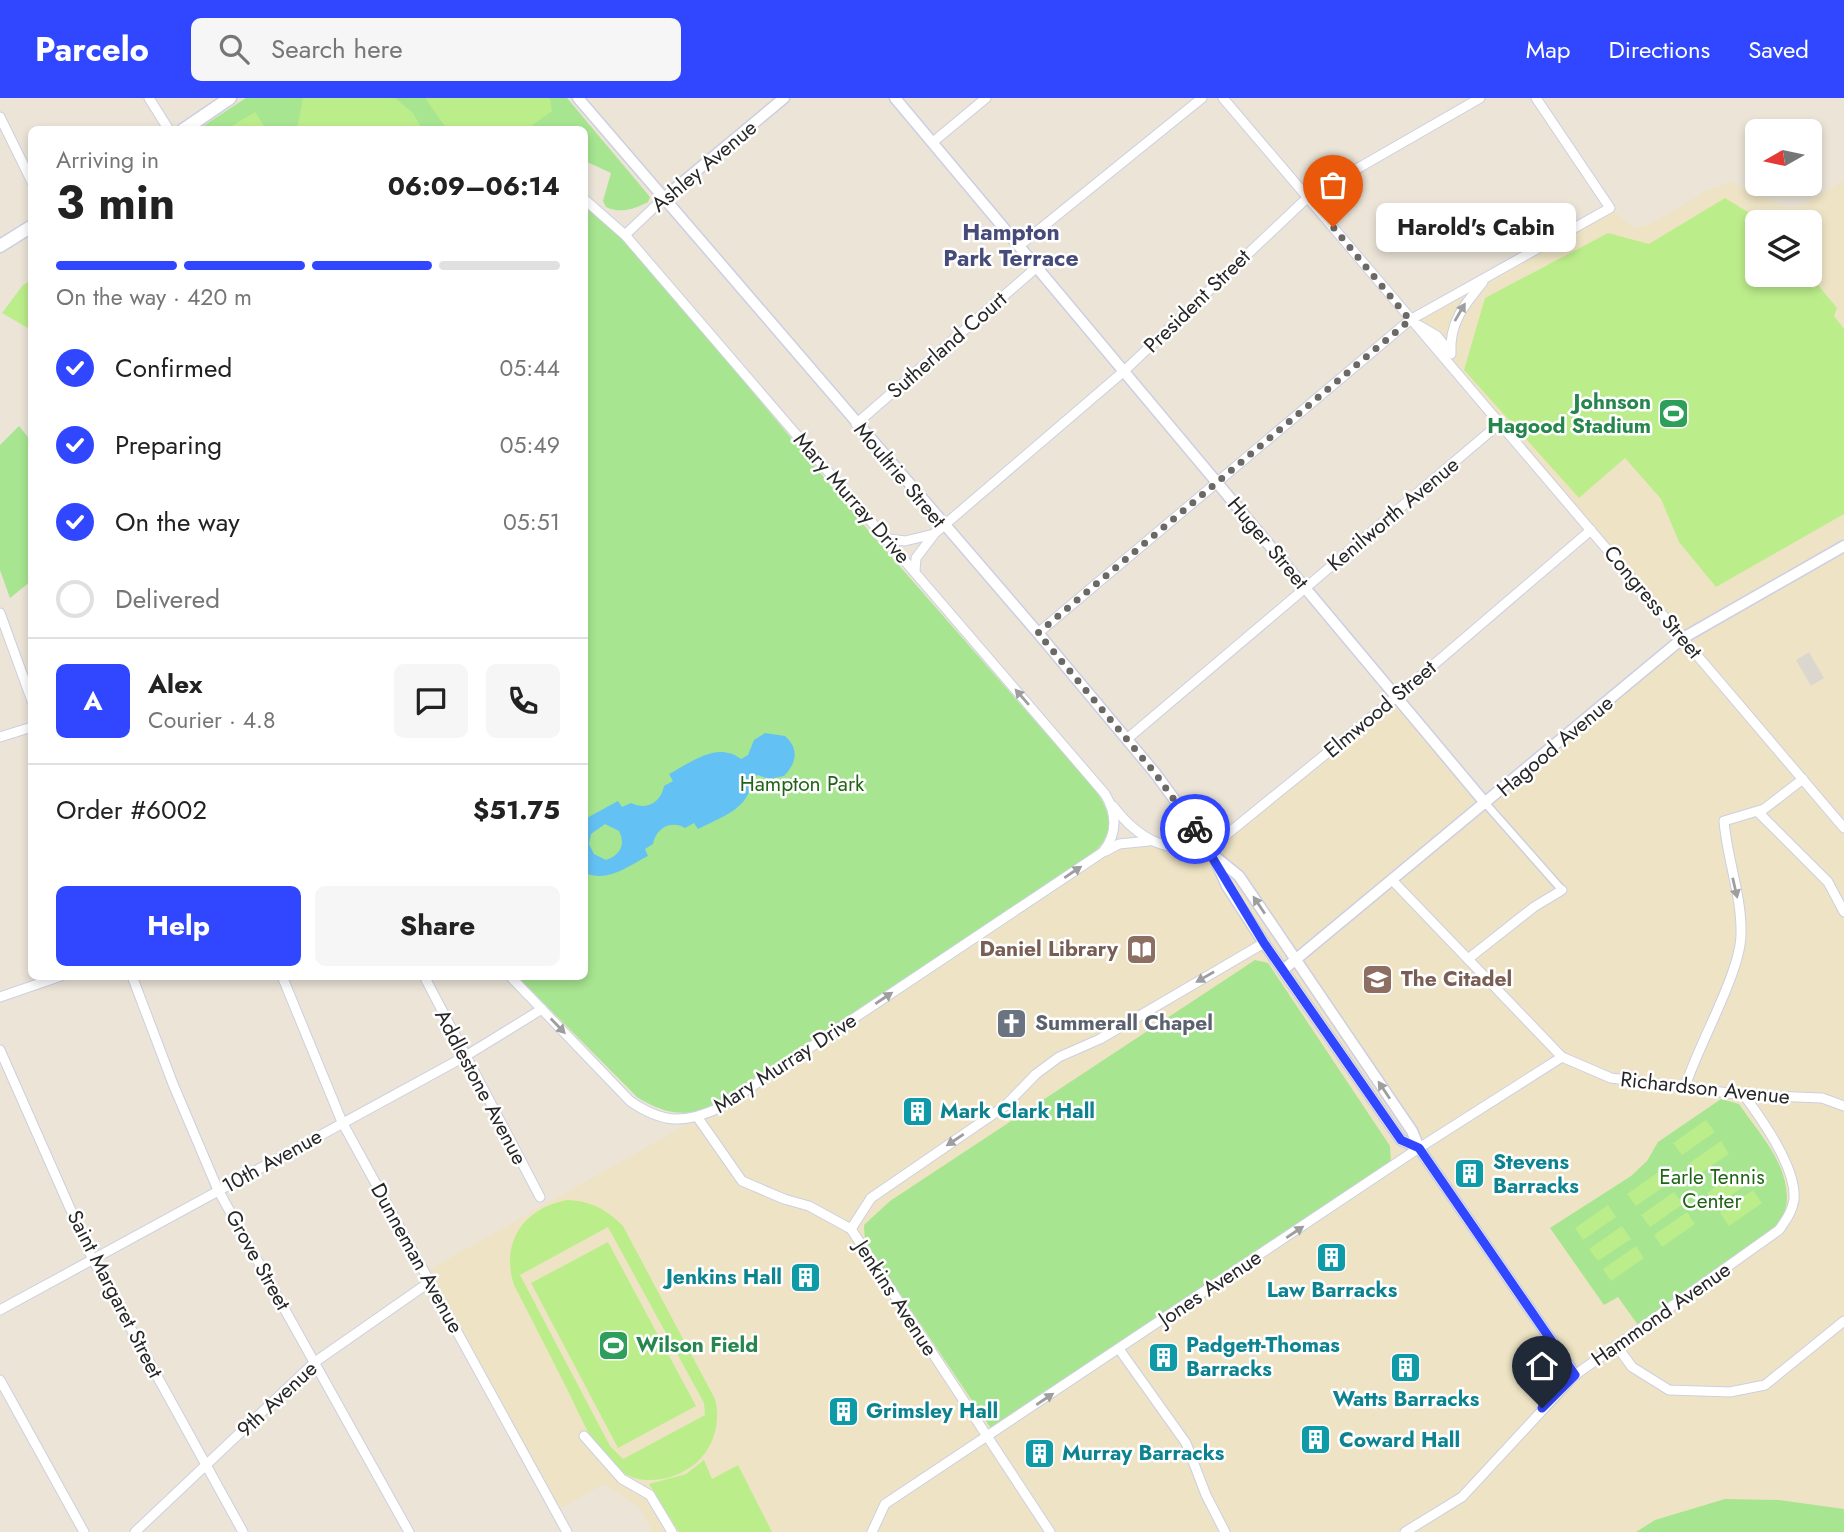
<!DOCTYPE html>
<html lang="en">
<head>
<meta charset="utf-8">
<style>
	:root { --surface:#fff; --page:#f6f6f6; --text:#222; --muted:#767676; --line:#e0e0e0; --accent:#3047ff }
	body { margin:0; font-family:Jost,sans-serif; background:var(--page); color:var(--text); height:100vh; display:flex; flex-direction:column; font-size:26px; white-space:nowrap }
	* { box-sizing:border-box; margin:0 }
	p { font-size:23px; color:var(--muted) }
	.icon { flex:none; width:38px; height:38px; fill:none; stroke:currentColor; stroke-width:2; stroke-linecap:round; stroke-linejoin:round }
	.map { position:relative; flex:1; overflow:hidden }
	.drawer { position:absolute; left:28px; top:28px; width:560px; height:854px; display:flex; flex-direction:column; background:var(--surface); border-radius:10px; box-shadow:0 4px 10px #0003 }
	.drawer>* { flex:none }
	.needle { width:46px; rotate:261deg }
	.buttons { position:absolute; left:1745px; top:21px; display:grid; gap:14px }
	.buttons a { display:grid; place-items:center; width:77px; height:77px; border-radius:10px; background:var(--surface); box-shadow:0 4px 10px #0003; font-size:35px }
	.pin { position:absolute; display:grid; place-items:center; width:60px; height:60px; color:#fff; margin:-72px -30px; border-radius:50% 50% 50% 0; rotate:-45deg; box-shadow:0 0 7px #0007 }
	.pin .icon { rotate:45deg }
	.courier { position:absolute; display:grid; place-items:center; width:70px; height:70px; margin:-35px; border:5px solid #3047ff; border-radius:50%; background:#fff; color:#222; box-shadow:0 2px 9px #0007 }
	.bubble { position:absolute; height:49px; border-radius:10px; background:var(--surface); box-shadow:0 4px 10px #0003; font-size:23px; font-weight:700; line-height:49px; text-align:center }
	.summary em { font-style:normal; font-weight:700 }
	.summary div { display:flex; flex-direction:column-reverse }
	.summary { display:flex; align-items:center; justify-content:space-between; height:119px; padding:0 28px }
	h1 { font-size:46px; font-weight:700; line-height:52px }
	.bar { display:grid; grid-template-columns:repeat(4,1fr); gap:10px 7px; align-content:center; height:84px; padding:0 28px }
	.bar i { height:9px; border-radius:5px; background:var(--line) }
	.bar .selected { background:var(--accent) }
	.bar p { grid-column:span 4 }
	.line { display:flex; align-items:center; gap:18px; padding:0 28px; border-top:2px solid var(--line) }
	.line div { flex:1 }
	.round { display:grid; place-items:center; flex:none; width:74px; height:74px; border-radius:10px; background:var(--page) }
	ol { padding:0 28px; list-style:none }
	li { display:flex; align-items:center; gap:21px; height:77px }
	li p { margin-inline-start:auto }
	li .icon { padding:7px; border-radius:50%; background:var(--accent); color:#fff; stroke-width:4 }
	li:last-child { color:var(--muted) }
	li i { width:38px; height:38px; border:4px solid var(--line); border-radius:50% }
	.button { display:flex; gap:14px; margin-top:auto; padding:14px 28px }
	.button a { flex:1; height:80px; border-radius:10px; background:var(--accent); color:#fff; font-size:28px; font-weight:700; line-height:80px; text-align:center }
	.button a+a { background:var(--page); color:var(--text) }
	header { display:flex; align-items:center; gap:42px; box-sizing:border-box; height:98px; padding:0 35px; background:var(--accent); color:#fff }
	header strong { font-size:33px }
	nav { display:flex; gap:38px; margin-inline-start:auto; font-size:24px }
	.search { width:490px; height:63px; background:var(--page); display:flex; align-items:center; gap:18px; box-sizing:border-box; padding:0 24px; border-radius:10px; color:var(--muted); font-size:26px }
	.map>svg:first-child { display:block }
	.education { fill:#eee4c5; fill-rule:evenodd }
	.green { fill:#a7e590 }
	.pitch { fill:#bced8b; fill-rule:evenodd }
	.plaza { fill:#dbd7ce }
	.water { fill:#63c2f3; fill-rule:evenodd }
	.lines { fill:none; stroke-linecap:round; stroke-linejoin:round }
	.pedestrian-casing { stroke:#cccfe1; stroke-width:10 }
	.minor-casing { stroke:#cccfe1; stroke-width:11 }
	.tertiary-casing { stroke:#cccfe1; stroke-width:13 }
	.secondary-casing { stroke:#cccfe1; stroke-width:15 }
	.pedestrian { stroke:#fff; stroke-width:7 }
	.minor { stroke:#fff; stroke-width:9 }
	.tertiary { stroke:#fff; stroke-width:10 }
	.secondary { stroke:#fff; stroke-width:12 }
	.oneway { fill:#9e9e9e }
	.done { stroke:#6c6965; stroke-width:7; stroke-dasharray:0 12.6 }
	.route { stroke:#3047ff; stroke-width:9 }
	.labels { text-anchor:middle; stroke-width:5; stroke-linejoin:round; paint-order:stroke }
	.street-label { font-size:21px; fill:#272727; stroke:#fff }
	.leisure-label { font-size:21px; font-weight:bold; fill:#27864d; stroke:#fff; text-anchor:end }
	.park-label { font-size:21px; fill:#206516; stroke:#fff }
	.education-label { font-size:21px; font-weight:bold; fill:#785e54; stroke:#fff; text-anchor:end }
	.worship-label { font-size:21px; font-weight:bold; fill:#5b616d; stroke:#fff; text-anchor:start }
	.culture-label { font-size:21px; font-weight:bold; fill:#0d838f; stroke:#fff; text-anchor:start }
	.neighbourhood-label { font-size:23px; font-weight:bold; fill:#464b79; stroke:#fff }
</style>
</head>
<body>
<header>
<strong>Parcelo</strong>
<div class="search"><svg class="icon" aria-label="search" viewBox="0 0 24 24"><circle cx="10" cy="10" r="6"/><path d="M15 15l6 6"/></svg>Search here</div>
<nav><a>Map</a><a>Directions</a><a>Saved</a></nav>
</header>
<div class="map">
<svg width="1844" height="1434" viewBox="0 0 1844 1434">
	<rect width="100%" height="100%" fill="#ebe4d7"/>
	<path class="education" d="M1844,82V1411L1815,1408L1655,1422L1636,1434H653L640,1410L604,1386L556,1413L425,1174L698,1020L1103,754L1137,743L1210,750L1396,599L1486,705L1683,539L1410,222L1610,110L1634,130L1650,126L1706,93L1732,84L1784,109L1802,108ZM1757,124H1810V177H1757Z"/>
	<g class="green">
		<path d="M246,0H567L650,99L648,104C634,111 620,116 606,109L603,103L611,75L585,63L584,32H197Z"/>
		<path d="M585,107L623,139L868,432L1091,687C1136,741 1087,760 1045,788L713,1007C686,1021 662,1015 637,999L518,879L584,878Z"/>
		<path d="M19,328L31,343V483L10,500L0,472V347Z"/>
		<path d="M1255,862L1268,865L1390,1048L1391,1066L992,1332L865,1144L864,1127L890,1103Z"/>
		<path d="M1721,1001L1739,1006C1756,1031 1782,1059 1786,1090C1788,1100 1787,1112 1781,1121C1768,1145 1666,1208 1638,1227L1618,1199L1604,1207L1550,1130L1631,1078L1647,1063L1658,1044Z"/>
		<path d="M1725,1401L1779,1402L1844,1411V1434H1636L1655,1422Z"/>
	</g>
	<g class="pitch">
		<path d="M303,0H395L413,15L422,31H297Z"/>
		<path d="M425,0H550L552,13L527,31H447Z"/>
		<path d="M255,14L266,31H227Z"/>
		<path d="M1725,100L1764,124H1757V177H1810V172L1816,180L1808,186L1814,190L1818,187L1837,210L1834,218L1844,231V416L1716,489L1679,444L1661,401L1625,360L1579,400L1464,272L1485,200L1608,135L1649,146Z"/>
		<path d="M31,182V232L2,215L23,187Z"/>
		<path d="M1706,1022L1715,1034L1682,1057L1673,1045Z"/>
		<path d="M1721,1043L1729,1056L1696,1078L1688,1066Z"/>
		<path d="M1740,1072L1749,1085L1715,1108L1707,1095Z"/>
		<path d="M1660,1073L1669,1085L1636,1108L1627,1096Z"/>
		<path d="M1753,1092L1762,1105L1729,1128L1720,1115Z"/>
		<path d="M1674,1094L1683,1106L1650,1129L1641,1117Z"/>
		<path d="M567,1102C591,1103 606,1111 623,1128L715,1301C721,1324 714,1349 696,1365C675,1383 639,1390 616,1370C593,1351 581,1319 568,1293C550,1257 532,1222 514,1187C500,1144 524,1110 567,1102ZM608,1129L704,1305L705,1317L623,1361L610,1348L520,1177Z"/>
		<path d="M1608,1107L1616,1119L1583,1142L1575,1130Z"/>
		<path d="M1687,1114L1695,1126L1662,1149L1654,1137Z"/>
		<path d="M1622,1128L1631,1141L1598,1163L1589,1151Z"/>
		<path d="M608,1144L696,1308L618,1350L531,1185Z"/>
		<path d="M1636,1148L1644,1160L1611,1183L1603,1171Z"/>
		<path d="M704,1362L712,1381L738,1367L772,1434H679L649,1386L686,1376Z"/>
	</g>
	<path class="plaza" d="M1809,554L1824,580L1811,588L1796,562Z"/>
	<path class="water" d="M765,635L785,638C799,650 797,665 784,678L769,681L758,677L752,680C751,711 721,719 698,731L694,725L685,730C671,722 656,730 653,746L645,751L648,758C628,768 608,785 585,775V721L618,703L622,709L631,705C647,713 661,704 664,688L673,683L669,676C692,664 717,643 741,661L748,657L754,642ZM605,726L619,733C626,747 620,757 606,762L594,756L589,746L591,736Z"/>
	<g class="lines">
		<defs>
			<path id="pedestrian" d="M1486,706L1562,792"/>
			<g id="minor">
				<path d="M149,0L169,32"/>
				<path d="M1223,0L1844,730"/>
				<path d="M0,19L32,84"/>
				<path d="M933,44L986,0"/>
				<path d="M625,137L665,99"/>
				<path d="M1019,148L1202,0"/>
				<path d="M1418,227L1437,238L1449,253"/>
				<path d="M1451,256C1449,225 1464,207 1483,184"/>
				<path d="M856,326L1037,169"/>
				<path d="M889,441L905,443L934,436"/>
				<path d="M915,473L916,460L935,435L1123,274L1308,99L1480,0"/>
				<path d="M0,515L32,603"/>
				<path d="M1038,535L1410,222L1610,110L1536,0"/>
				<path d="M0,639L32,629"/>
				<path d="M1127,641L1499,326"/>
				<path d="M1113,708C1139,742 1166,755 1210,750L1396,599L1591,432"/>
				<path d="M1758,714L1828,784L1844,814"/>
				<path d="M1106,753L1119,746L1149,743"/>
				<path d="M1392,782L1562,959L1611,980L1744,997L1822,1000L1844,1008"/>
				<path d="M1468,861L1534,809L1562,792"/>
				<path d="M132,878L173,986L218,1092L409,1434"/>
				<path d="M282,878L342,1024L567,1434"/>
				<path d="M424,878L540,1099"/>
				<path d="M510,878L630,1003C663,1026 685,1026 721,1009L1103,754C1118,735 1117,716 1105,696L625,137L584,101"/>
				<path d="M0,899L61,878"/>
				<path d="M0,952L92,1160L243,1434"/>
				<path d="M1685,989C1698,947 1741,874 1741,836C1742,798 1727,761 1724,723L1764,711L1803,681"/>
				<path d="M698,1020L742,1083L784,1101L809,1108L851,1131L1050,1434"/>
				<path d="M851,1131L871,1100L1005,1008L1036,976L1059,959L1100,941L1264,845"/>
				<path d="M0,1212L464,959L542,911"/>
				<path d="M1616,1247L1632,1269L1669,1292L1730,1294L1765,1287L1844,1223"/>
				<path d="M1119,1251L1186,1345L1206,1397L1225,1434"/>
				<path d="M0,1282L84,1434"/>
				<path d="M584,1338L622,1381L650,1397L672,1434"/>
				<path d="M135,1434L315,1264L431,1183"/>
				<path d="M872,1434L885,1406L1419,1050L1562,959"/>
				<path d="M1405,1434L1462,1399L1575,1277L1779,1132C1786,1122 1792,1114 1794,1102C1797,1070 1762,1022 1744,997"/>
			</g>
			<g id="tertiary">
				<path d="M578,0L1038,535L1155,675L1210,750L1227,788L1264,845L1401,1042L1419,1050"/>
				<path d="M895,0L1486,706"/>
				<path d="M665,99L784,0"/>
				<path d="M1217,760L1239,778L1412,1033L1419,1050L1575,1277"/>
				<path d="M1283,872L1683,540L1844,448"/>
			</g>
			<g id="secondary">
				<path d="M183,32L230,0"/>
				<path d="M0,148L32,128"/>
			</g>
		</defs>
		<use href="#pedestrian" class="pedestrian-casing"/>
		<use href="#minor" class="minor-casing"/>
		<use href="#tertiary" class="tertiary-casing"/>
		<use href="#secondary" class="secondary-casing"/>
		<use href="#pedestrian" class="pedestrian"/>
		<use href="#minor" class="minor"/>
		<use href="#tertiary" class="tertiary"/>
		<use href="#secondary" class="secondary"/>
	</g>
	<defs><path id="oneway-solid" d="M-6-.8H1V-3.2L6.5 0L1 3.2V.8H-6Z" transform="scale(1.75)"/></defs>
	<g class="oneway">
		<use href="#oneway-solid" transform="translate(1460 214) rotate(-60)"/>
		<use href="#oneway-solid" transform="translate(1022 599) rotate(-131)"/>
		<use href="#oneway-solid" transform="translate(1073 774) rotate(-34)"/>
		<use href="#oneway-solid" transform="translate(1735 790) rotate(77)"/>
		<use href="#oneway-solid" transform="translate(1259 807) rotate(-124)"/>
		<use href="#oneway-solid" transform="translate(1205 879) rotate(150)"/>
		<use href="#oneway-solid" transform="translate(884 900) rotate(-34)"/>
		<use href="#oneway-solid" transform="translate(558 928) rotate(46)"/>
		<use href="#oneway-solid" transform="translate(1384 992) rotate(-124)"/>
		<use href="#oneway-solid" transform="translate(955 1042) rotate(146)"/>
		<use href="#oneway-solid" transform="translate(1295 1134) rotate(-34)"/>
		<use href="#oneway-solid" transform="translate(1045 1301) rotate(-34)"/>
	</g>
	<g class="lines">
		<path class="done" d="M1195,731L1155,675L1038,535L1410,222L1333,129"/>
		<path class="route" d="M1195,731L1264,845L1401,1042L1419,1050L1575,1277L1542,1310"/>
	</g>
	<defs>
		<symbol id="stadium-square" viewBox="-11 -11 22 22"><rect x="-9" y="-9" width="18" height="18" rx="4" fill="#2e9e5b" stroke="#fff"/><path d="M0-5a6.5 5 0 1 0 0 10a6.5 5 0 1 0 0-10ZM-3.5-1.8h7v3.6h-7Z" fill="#fff"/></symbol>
		<symbol id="library-square" viewBox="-11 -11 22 22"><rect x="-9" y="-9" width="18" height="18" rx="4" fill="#8d6e63" stroke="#fff"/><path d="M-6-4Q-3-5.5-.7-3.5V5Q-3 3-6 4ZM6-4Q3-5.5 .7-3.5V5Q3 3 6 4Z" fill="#fff"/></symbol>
		<symbol id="university-square" viewBox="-11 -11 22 22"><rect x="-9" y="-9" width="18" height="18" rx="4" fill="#8d6e63" stroke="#fff"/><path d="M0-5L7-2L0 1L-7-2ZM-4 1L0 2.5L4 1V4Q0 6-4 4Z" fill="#fff"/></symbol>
		<symbol id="church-square" viewBox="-11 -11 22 22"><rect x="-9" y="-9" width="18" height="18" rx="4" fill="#6b7280" stroke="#fff"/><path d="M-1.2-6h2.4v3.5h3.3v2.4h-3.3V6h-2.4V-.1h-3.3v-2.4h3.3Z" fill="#fff"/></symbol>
		<symbol id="building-square" viewBox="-11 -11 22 22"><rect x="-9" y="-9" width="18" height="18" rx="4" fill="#0f9aa8" stroke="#fff"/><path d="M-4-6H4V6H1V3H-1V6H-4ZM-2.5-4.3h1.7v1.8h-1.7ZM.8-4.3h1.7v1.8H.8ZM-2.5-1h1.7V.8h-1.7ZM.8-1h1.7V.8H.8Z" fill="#fff"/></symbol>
	</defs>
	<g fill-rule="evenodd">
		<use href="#stadium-square" x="1656" y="298" width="35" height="35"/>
		<use href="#library-square" x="1124" y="834" width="35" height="35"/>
		<use href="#university-square" x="1360" y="864" width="35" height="35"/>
		<use href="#church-square" x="994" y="908" width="35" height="35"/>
		<use href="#building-square" x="900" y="996" width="35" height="35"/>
		<use href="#building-square" x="1452" y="1058" width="35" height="35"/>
		<use href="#building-square" x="1314" y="1142" width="35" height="35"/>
		<use href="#building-square" x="788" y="1162" width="35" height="35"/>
		<use href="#stadium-square" x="596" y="1230" width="35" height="35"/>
		<use href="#building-square" x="1146" y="1242" width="35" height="35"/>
		<use href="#building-square" x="1388" y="1252" width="35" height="35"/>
		<use href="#building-square" x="826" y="1296" width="35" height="35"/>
		<use href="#building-square" x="1298" y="1324" width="35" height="35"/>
		<use href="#building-square" x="1022" y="1338" width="35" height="35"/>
	</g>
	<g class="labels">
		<g class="street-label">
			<text transform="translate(704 68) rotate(-40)" y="7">Ashley Avenue</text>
			<text transform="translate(1197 203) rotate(-44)" y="7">President Street</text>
			<text transform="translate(947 247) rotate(-41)" y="7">Sutherland Court</text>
			<text transform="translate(900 377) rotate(50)" y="7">Moultrie Street</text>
			<text transform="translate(852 400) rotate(49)" y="7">Mary Murray Drive</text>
			<text transform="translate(1393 416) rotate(-40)" y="7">Kenilworth Avenue</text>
			<text transform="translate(1268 445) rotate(50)" y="7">Huger Street</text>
			<text transform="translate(1653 504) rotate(50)" y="7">Congress Street</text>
			<text transform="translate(1380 611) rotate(-40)" y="7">Elmwood Street</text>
			<text transform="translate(1555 648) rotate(-40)" y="7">Hagood Avenue</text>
			<text transform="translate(785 965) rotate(-33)" y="7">Mary Murray Drive</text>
			<text transform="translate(481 989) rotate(62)" y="7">Addlestone Avenue</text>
			<text transform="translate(1705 990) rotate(6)" y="7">Richardson Avenue</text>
			<text transform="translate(272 1063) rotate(-29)" y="7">10th Avenue</text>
			<text transform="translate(417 1160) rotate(61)" y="7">Dunneman Avenue</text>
			<text transform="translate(258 1162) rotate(61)" y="7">Grove Street</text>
			<text transform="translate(1210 1190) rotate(-34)" y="7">Jones Avenue</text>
			<text transform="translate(115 1196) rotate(63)" y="7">Saint Margaret Street</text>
			<text transform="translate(896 1200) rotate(57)" y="7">Jenkins Avenue</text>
			<text transform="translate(1661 1216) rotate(-35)" y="7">Hammond Avenue</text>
			<text transform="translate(277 1301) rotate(-43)" y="7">9th Avenue</text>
		</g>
		<g class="leisure-label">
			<text x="1651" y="311">Johnson<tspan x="1651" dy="24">Hagood Stadium</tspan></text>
			<text x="636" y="1254" text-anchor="start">Wilson Field</text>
		</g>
		<g class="park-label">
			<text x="802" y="693">Hampton Park</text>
			<text x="1712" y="1086">Earle Tennis<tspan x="1712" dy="24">Center</tspan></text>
		</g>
		<g class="education-label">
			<text x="1118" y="858">Daniel Library</text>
			<text x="1401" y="888" text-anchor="start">The Citadel</text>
		</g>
		<g class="worship-label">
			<text x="1035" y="932">Summerall Chapel</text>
		</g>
		<g class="culture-label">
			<text x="940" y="1020">Mark Clark Hall</text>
			<text x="1493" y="1071">Stevens<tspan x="1493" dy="24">Barracks</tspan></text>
			<text x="782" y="1186" text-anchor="end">Jenkins Hall</text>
			<text x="1332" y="1199" text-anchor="middle">Law Barracks</text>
			<text x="1186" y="1254">Padgett-Thomas<tspan x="1186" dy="24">Barracks</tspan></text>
			<text x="1406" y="1308" text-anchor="middle">Watts Barracks</text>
			<text x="866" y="1320">Grimsley Hall</text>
			<text x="1339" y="1349">Coward Hall</text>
			<text x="1062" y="1362">Murray Barracks</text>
		</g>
		<g class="neighbourhood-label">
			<text x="1011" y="142">Hampton<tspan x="1011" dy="26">Park Terrace</tspan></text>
		</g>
	</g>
</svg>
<div class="buttons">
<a><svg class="needle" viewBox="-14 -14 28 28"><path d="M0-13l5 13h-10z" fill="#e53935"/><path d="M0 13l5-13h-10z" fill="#767676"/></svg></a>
<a><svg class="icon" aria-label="layers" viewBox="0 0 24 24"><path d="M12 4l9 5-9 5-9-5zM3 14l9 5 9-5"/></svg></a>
</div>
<div class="pin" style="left:1333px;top:129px;background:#ea580c"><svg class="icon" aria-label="bag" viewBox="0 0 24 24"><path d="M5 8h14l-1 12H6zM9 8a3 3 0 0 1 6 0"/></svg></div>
<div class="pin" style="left:1542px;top:1310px;background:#1f2937"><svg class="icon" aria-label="home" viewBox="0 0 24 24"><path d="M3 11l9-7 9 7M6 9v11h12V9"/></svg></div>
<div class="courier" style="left:1195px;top:731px"><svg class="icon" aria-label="bike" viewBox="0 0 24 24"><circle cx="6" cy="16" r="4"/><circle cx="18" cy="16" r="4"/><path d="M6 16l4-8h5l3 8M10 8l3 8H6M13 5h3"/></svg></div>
<div class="bubble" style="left:1376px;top:105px;width:200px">Harold's Cabin</div>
<section class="drawer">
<div class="summary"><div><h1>3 min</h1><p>Arriving in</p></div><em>06:09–06:14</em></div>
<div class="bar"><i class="selected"></i><i class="selected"></i><i class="selected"></i><i></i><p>On the way · 420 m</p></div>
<ol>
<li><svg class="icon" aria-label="check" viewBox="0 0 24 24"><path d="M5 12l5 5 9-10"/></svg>Confirmed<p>05:44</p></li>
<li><svg class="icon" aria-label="check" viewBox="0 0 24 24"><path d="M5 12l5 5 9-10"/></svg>Preparing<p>05:49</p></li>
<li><svg class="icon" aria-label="check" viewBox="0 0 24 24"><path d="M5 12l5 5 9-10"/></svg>On the way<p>05:51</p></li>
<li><i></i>Delivered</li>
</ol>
<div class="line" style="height:126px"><b class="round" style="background:var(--accent);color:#fff">A</b><div><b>Alex</b><p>Courier · 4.8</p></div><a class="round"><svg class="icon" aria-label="chat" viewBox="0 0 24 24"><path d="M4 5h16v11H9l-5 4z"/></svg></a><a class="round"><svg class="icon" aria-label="phone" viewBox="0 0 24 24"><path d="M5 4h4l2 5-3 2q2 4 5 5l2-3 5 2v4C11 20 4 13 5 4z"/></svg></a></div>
<div class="line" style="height:91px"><div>Order #6002</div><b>$51.75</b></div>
<div class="button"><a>Help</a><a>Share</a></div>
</section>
</div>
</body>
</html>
